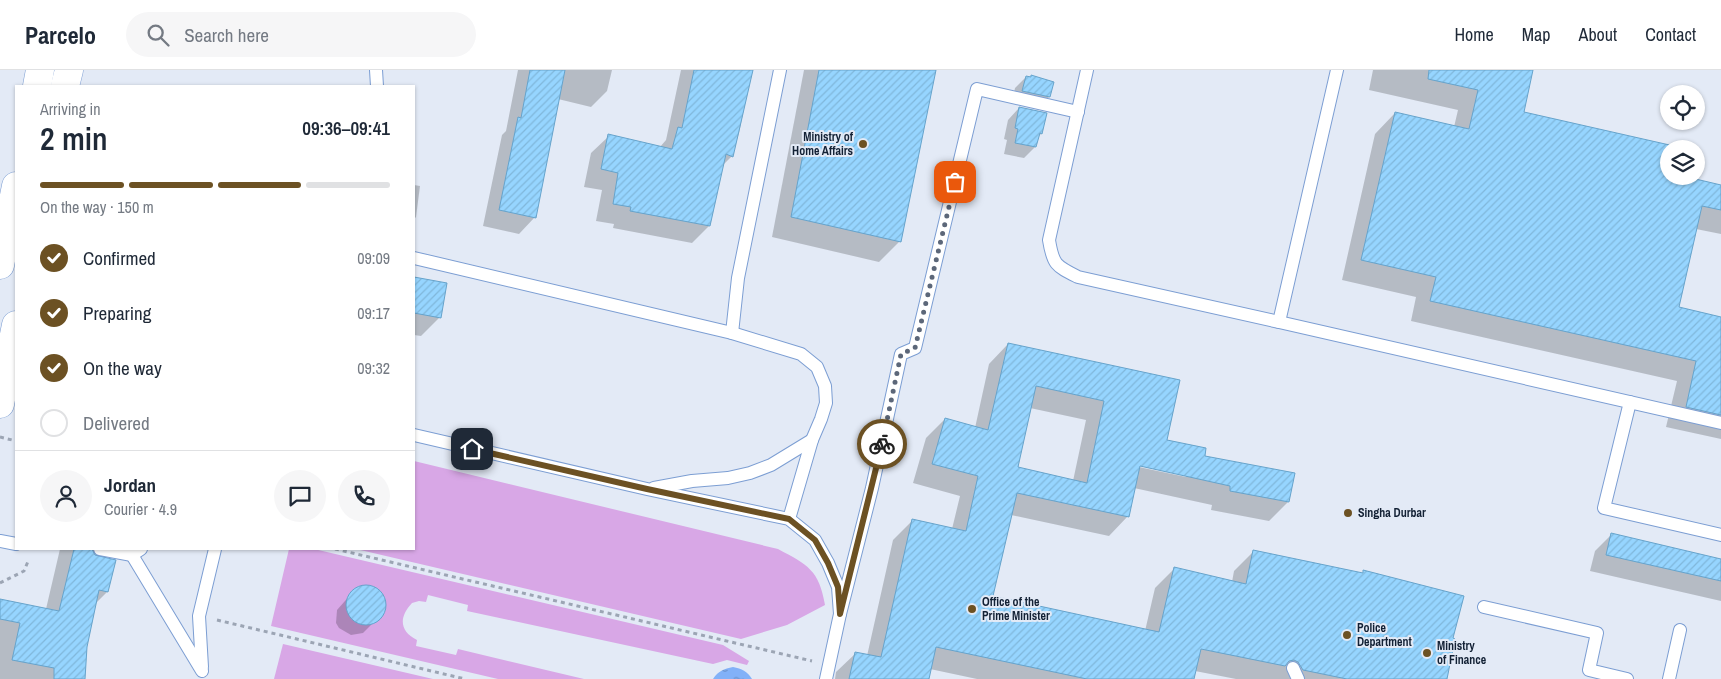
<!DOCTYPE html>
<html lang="en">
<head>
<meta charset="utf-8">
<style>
	:root { --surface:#fff; --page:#f6f6f7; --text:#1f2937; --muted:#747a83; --line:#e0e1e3; --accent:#6c5123 }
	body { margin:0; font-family:"Archivo Narrow",sans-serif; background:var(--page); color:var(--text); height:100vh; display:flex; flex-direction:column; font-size:19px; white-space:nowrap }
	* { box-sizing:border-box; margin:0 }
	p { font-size:16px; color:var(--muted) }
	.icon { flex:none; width:28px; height:28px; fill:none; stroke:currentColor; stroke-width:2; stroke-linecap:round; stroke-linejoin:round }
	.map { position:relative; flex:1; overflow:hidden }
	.panel { position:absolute; left:15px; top:15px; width:400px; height:465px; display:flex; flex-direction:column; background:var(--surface); border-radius:0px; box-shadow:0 1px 4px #0004 }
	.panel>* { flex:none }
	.controls { position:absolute; left:1660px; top:15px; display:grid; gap:10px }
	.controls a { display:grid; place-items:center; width:45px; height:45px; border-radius:50%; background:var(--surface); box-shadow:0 1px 4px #0004; font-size:25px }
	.pin { position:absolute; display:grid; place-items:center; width:42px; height:42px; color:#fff; margin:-21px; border-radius:10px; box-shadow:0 2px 8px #0006 }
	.courier { position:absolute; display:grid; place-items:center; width:50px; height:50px; margin:-25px; border:4px solid #6c5123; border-radius:50%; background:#fff; color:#222; box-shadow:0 1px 6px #0007 }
	.headline em { font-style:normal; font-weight:600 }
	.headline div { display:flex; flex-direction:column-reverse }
	.headline { display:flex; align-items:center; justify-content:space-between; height:85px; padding:0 25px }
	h1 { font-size:32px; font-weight:600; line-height:38px }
	.bar { display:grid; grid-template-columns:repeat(4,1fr); gap:8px 5px; align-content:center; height:60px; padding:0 25px }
	.bar i { height:6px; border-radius:4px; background:var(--line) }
	.bar .selected { background:var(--accent) }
	.bar p { grid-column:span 4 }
	.line { display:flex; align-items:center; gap:12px; padding:0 25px; border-top:1px solid var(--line) }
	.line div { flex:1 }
	.round { display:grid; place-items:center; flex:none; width:52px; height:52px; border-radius:26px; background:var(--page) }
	ol { padding:0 25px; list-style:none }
	li { display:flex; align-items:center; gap:15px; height:55px }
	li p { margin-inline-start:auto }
	li .icon { padding:5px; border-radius:50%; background:var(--accent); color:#fff; stroke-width:4 }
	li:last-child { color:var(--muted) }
	li i { width:28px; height:28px; border:2px solid var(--line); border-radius:50% }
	header { display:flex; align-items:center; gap:30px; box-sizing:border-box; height:70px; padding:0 25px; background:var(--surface); border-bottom:1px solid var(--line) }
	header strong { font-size:24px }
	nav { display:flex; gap:28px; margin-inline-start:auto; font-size:18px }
	.search { width:350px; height:45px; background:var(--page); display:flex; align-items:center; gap:12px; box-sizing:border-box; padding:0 18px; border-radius:28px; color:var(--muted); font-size:19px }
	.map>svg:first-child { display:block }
	.grass { fill:#d8a7e6 }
	.water { fill:url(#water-ripples) }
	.shadow { fill:#0003; fill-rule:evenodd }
	.building { fill:url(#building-hatch); stroke:#66a3cb; fill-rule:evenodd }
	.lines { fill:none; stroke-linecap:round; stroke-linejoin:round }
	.service-casing { stroke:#7c9ed3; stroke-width:14 }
	.primary-casing { stroke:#7c9ed3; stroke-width:29 }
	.path { stroke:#9ca5b4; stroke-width:3; stroke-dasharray:4 4; stroke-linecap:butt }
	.service { stroke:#fff; stroke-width:12 }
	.primary { stroke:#fff; stroke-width:28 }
	.done { stroke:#5c6779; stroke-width:5; stroke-dasharray:0 9 }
	.route { stroke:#6c5123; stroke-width:6 }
	.poi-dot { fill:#6c5123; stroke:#e3eaf6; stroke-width:2 }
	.labels { text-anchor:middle; stroke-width:4; stroke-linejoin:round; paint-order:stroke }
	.poi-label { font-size:12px; font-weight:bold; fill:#132135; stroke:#e3eaf6; text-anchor:start }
</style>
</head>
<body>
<header>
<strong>Parcelo</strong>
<div class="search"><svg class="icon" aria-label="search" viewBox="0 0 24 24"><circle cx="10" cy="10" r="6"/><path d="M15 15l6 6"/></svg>Search here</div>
<nav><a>Home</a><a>Map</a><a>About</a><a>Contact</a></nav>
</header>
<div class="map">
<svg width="1721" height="609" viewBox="0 0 1721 609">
	<defs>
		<pattern id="water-ripples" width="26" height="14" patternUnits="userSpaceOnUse" patternTransform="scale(1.25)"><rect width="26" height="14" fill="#82b1f8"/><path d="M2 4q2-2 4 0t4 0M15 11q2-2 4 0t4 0" fill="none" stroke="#6990ca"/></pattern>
		<pattern id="building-hatch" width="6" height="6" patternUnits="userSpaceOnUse" patternTransform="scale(1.25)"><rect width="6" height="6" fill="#96d5ff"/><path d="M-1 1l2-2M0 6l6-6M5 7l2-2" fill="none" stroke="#80b7db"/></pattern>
	</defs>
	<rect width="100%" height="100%" fill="#e3eaf6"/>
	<g class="grass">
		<path d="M414,391L778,479C808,495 819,500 825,535L787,555L741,569L356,479H414Z"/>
		<path d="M289,479H314L723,575L749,591L747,595L727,590L713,594L467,541L468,535L428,525L426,532L419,531L412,533C399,547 399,561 417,570L416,576L456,585L458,579L584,609H498L271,556Z"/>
		<path d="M283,574L433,609H274Z"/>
	</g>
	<path class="water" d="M733,597C742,599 747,601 752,609H713C718,601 724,599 733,597Z"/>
	<g class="shadow">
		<path d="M518,0H612L607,21L591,37L558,29L535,147L519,164L483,156L502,65L506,61Z"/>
		<path d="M681,0H752L739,63L732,86L722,96L709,156L692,173L613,158L614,154L596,151L602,120L584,117L591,83L609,66L660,77L666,70Z"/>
		<path d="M804,0H934L899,172L879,192L772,167Z"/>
		<path d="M1373,0H1532L1522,42L1669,79V106L1721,116V164L1696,159L1678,238L1721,248V369L1666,357L1677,311L1411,251L1416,227L1342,210L1375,64L1395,43L1454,57L1458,40L1369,20Z"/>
		<path d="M1026,7L1030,8L1031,7L1049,27L1038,38L1012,32L1015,18Z"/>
		<path d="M1019,38L1045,44L1041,64L1037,67L1035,77L1024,88L1004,84L1007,70L1004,69L1008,50Z"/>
		<path d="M414,115L420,116L416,147L414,149Z"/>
		<path d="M414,209L445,214L440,247L421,266L414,265Z"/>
		<path d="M1008,274L1179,311L1166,371L1203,387L1288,432L1269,451L1211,440L1212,435L1134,418L1128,446L1109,466L1011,445L992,527L1145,561L1155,518L1174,499L1232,512L1234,501L1254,481L1362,504L1364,502L1454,570L1445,609H1236L1195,601L1193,609H977L930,599L928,609H835L836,602L856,583L867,586L893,470L913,450L952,459L960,426L913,413L926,368L945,349L975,358L989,294ZM1030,338L1086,350L1073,411L1016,398ZM1134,393L1186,405V407L1134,396Z"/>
		<path d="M1611,465L1721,490V531L1590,501L1595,481Z"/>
		<path d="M60,479H113L103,489L107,522L94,535L86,577L84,609H0V533L46,539Z"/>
		<path d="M364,517H370L377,520L384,530L385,536L383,543L363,563L351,565L339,558L336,553L337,540L352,523Z"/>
	</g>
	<g class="building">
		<path d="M530,0H565L536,148L499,140L518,47L521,48Z"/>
		<path d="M694,0H753L733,87L726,84L710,156L630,141L631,137L613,134L618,103L601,99L608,64L672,79L678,57L682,58Z"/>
		<path d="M819,0H936L901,172L791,147Z"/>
		<path d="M1429,0H1533L1524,42L1674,76V79H1669V106H1683L1721,115V140L1702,136L1679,237L1721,247V345L1686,337L1696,291L1430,231L1436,207L1361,190L1395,42L1469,59L1478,20L1428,9Z"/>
		<path d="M1031,5L1054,12L1050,27L1022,21L1026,6L1031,7Z"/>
		<path d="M1019,37L1047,43L1042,64L1040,63L1036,77L1015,73L1018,59L1015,58Z"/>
		<path d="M414,207L447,213L441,248L414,243Z"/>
		<path d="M1008,273L1180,310L1167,370L1206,378L1205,386L1295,403L1289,432L1230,421V416L1140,396L1129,447L1017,423L993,526L1159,562L1174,497L1246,514L1253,480L1363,503V500L1464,526L1453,568L1455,569L1447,609H1347L1303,600L1298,592L1294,590L1289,591L1285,596L1201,579L1194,609H1087L936,577L929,609H849L855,582L881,587L912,449L966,461L978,406L932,394L945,348L988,360ZM1036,316L1104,331L1087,413L1018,397Z"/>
		<path d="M1611,463L1721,489V511L1606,485Z"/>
		<path d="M74,479H92L95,485L116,490L108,522L99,520L87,577L85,609H54V598L12,590L20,553L0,549V529L59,541Z"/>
		<circle cx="366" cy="535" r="20"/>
	</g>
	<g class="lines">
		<defs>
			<g id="service">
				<path d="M376,0L377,16"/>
				<path d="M1087,0L1049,170C1053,195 1056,196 1078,207L1279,252L1721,353"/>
				<path d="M414,188L732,263L801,284L817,297L825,316L826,333L821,349L812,370L789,449"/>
				<path d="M1279,252L1337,0"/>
				<path d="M732,263L738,208L780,0"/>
				<path d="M1630,332L1604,438L1721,465"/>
				<path d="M414,365L647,419L789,449L815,470L828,493L838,517L840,544L826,609"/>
				<path d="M654,418L692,411L728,408L750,403L771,395L812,370"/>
				<path d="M0,471L16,474"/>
				<path d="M100,479L132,485L141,479"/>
				<path d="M132,485L202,601"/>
				<path d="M1484,537L1597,563L1589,600L1627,609"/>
				<path d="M840,544L872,418L901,284L915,278L977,19L1078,42"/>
				<path d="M202,597L199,546L215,479"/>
				<path d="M1293,598L1298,609"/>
				<path d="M1669,609L1680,560"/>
			</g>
			<g id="primary">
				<path d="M37,16L40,0"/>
				<path d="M65,16L69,0"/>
				<path d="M0,195L16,116"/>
				<path d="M0,334L16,255"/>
			</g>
		</defs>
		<use href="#service" class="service-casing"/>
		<use href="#primary" class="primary-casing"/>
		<g class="path">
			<path d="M0,367L16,371"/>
			<path d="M335,479L812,591"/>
			<path d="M0,513L24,501L29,489"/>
			<path d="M217,550L465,609"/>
		</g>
		<use href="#service" class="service"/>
		<use href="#primary" class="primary"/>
	</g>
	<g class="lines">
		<path class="done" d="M882,374L901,284L915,278L955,112"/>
		<path class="route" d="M472,379L647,419L789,449L815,470L828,493L838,517L840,544L882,374"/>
	</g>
	<g class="poi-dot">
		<circle cx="863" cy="74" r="5"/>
		<circle cx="1348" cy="443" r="5"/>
		<circle cx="972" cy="539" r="5"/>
		<circle cx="1347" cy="565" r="5"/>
		<circle cx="1427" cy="583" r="5"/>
	</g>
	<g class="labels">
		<g class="poi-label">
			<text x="853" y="71" text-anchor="end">Ministry of<tspan x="853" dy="14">Home Affairs</tspan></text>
			<text x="1358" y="447">Singha Durbar</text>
			<text x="982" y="536">Office of the<tspan x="982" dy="14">Prime Minister</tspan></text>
			<text x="1357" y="562">Police<tspan x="1357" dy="14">Department</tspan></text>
			<text x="1437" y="580">Ministry<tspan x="1437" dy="14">of Finance</tspan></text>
		</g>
	</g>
</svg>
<div class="controls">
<a><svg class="icon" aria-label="locate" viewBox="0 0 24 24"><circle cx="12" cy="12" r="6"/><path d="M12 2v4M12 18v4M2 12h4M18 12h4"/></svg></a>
<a><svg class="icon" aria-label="layers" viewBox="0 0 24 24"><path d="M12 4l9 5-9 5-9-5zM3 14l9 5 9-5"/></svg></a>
</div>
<div class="pin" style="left:955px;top:112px;background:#ea580c"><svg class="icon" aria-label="bag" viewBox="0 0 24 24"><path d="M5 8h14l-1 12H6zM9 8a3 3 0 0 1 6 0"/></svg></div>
<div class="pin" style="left:472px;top:379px;background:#1f2937"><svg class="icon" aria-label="home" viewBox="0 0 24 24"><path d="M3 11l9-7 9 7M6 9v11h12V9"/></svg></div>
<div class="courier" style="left:882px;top:374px"><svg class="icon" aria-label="bike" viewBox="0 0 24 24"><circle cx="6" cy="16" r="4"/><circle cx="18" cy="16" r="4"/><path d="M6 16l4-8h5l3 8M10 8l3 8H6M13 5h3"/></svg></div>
<section class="panel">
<div class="headline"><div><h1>2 min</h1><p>Arriving in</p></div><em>09:36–09:41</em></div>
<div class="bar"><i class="selected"></i><i class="selected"></i><i class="selected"></i><i></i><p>On the way · 150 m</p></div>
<ol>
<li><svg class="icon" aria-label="check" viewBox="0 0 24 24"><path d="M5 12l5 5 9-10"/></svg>Confirmed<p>09:09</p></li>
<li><svg class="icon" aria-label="check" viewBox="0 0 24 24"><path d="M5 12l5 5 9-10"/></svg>Preparing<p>09:17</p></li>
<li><svg class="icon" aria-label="check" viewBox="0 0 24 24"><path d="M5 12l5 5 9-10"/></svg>On the way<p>09:32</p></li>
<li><i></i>Delivered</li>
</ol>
<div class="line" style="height:90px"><a class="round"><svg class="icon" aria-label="person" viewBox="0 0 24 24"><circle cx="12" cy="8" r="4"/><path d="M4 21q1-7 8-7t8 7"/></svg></a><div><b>Jordan</b><p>Courier · 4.9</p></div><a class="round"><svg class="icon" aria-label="chat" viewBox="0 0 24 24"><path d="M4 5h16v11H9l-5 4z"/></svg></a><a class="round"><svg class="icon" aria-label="phone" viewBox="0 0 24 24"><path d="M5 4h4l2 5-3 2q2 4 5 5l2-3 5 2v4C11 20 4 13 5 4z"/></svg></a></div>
</section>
</div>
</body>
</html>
